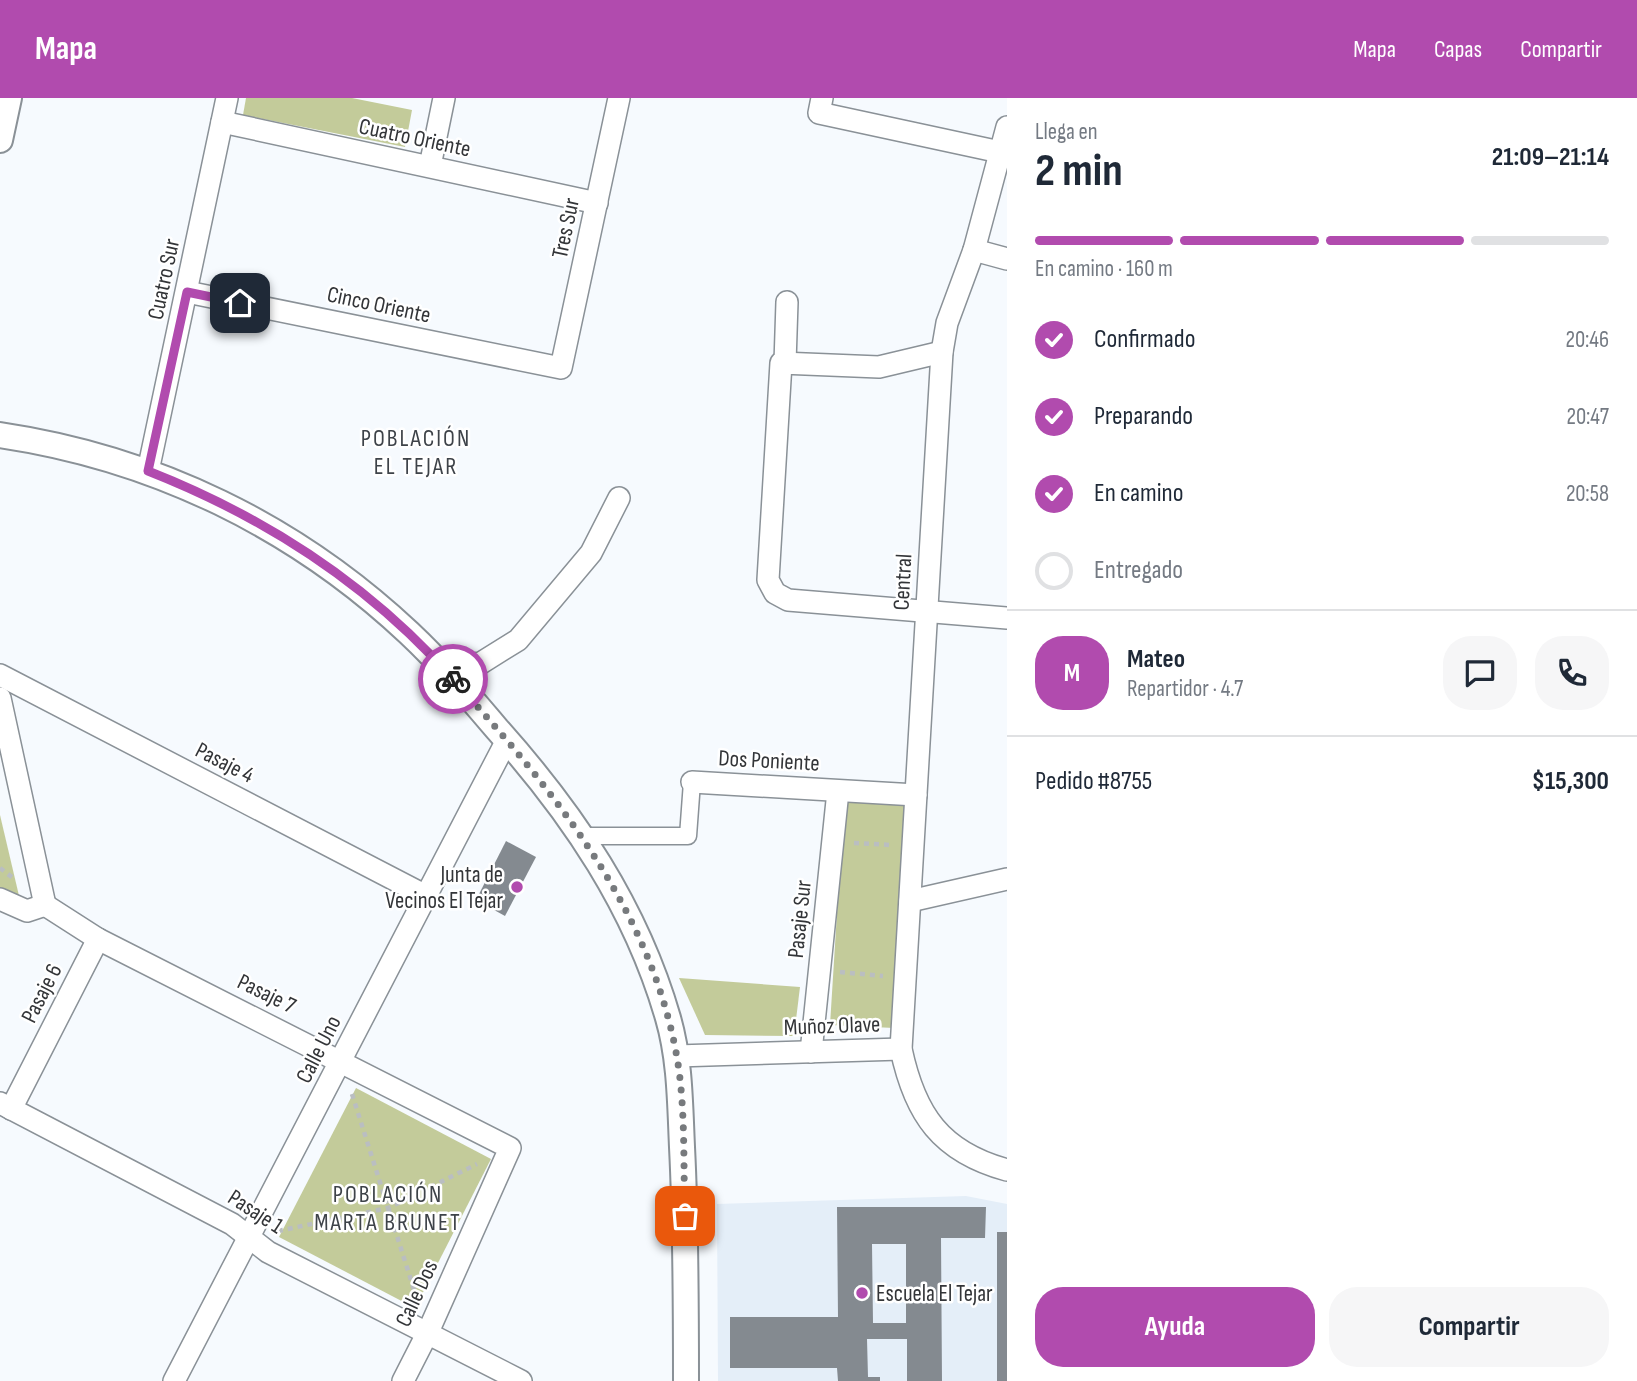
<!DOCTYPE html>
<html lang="es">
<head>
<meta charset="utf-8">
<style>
	:root { --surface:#fff; --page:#f6f6f7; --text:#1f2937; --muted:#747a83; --line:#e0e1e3; --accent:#b14bae }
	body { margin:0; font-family:"Sofia Sans Condensed",sans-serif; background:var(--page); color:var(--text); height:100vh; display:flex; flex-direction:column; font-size:26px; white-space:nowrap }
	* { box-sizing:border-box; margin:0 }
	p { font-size:23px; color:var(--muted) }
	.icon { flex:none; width:38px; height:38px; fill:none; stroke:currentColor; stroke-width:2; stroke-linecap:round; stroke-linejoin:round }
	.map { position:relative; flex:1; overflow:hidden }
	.panel { display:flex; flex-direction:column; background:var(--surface); width:630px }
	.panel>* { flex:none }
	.pin { position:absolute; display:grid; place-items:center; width:60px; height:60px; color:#fff; margin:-30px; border-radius:14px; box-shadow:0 4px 10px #0006 }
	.courier { position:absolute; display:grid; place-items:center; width:70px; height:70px; margin:-35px; border:5px solid #b14bae; border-radius:50%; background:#fff; color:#222; box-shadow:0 2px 9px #0007 }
	.headline em { font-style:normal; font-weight:700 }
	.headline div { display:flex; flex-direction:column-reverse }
	.headline { display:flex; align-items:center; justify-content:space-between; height:119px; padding:0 28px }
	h1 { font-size:46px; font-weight:700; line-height:52px }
	.bar { display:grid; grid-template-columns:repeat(4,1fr); gap:10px 7px; align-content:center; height:84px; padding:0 28px }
	.bar i { height:9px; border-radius:5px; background:var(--line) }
	.bar .current { background:var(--accent) }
	.bar p { grid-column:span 4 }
	.line { display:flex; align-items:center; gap:18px; padding:0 28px; border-top:2px solid var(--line) }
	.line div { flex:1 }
	.round { display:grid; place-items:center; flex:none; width:74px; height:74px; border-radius:28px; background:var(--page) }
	ol { padding:0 28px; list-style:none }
	li { display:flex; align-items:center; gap:21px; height:77px }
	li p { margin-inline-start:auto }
	li .icon { padding:7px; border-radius:50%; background:var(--accent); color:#fff; stroke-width:4 }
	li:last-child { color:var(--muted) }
	li i { width:38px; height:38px; border:4px solid var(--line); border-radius:50% }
	.cta { display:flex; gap:14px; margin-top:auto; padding:14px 28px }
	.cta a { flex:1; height:80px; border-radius:28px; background:var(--accent); color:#fff; font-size:28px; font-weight:700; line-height:80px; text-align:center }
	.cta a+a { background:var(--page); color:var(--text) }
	header { display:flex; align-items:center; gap:42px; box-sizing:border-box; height:98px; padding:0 35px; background:var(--accent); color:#fff }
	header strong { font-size:33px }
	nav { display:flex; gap:38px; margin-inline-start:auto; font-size:24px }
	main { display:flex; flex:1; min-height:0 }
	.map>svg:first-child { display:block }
	.built { fill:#e4eef8 }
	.green { fill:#c3cb9a }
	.building { fill:#848a90; fill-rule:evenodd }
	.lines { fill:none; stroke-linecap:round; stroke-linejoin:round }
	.pedestrian-casing { stroke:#8a9197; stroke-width:19 }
	.minor-casing { stroke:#8a9197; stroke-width:24 }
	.tertiary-casing { stroke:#8a9197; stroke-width:28 }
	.path { stroke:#babec1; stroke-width:4.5; stroke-dasharray:5 5; stroke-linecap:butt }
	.pedestrian { stroke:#fff; stroke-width:16 }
	.minor { stroke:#fff; stroke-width:21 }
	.tertiary { stroke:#fff; stroke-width:24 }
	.done { stroke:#777a7d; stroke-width:7; stroke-dasharray:0 12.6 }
	.route { stroke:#b14bae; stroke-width:9 }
	.poi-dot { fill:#b14bae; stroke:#fff; stroke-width:2.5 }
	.labels { text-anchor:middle; stroke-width:5; stroke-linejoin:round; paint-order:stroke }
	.street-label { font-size:23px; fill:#333538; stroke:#fff }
	.poi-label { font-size:23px; fill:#333538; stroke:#fff; text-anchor:end }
	.neighbourhood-label { font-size:24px; letter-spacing:2px; fill:#3e4349; stroke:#fff }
</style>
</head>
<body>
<header>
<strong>Mapa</strong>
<nav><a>Mapa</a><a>Capas</a><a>Compartir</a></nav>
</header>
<main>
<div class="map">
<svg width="1007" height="1283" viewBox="0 0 1007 1283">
	<rect width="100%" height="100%" fill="#f6fafe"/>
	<path class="built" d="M966,1098L1007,1106V1283H718L717,1106Z"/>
	<g class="green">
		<path d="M246,0H352L412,12L405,49L243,17Z"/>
		<path d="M845,688L908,693L894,930L830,927Z"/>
		<path d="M0,717L20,802L0,790Z"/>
		<path d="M679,880L800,889L794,938L705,937Z"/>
		<path d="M356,990L491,1061L415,1210L279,1139Z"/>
	</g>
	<g class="building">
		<path d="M506,743L536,759L505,818L476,802Z"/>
		<path d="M837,1109H986L985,1140H941L942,1283H907V1241H867L868,1279H880V1283H838L837,1270H730V1219H838ZM872,1146H906V1225H873Z"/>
		<rect x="997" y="1134" width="10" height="149"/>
	</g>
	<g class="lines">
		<defs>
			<path id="pedestrian" d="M584,738H688L692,684"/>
			<g id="minor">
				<path d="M822,0L819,15L1000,54"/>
				<path d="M222,24L597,105"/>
				<path d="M1007,29L974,152L947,225L942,254L901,951C915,1017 941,1054 1007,1072"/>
				<path d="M430,68L444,0"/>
				<path d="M974,152L1007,161"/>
				<path d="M187,194L561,270L619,0"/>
				<path d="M942,254L879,269L781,265L768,482L775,495L788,502L1007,520"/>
				<path d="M785,265L787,204"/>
				<path d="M148,373L227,0"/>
				<path d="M444,570L481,565L518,542L591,455L619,400"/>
				<path d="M0,577L426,798"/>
				<path d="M0,600L45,807"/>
				<path d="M692,684L916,697"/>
				<path d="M0,801L27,813L45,807"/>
				<path d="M910,803L1007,781"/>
				<path d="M45,807L98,841L510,1050L428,1234L403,1283"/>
				<path d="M811,954L838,693"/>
				<path d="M677,958L901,951"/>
				<path d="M0,1005L232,1126L268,1154L521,1283"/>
				<path d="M11,1011L98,841"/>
				<path d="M174,1283L507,642"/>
			</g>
			<g id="tertiary">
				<path d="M0,42L9,0"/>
				<path d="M0,337C155,360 295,428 409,535C441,565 469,598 497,631C573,716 636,809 668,920C680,961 680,1005 682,1049C686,1127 686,1205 686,1283"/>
			</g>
		</defs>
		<use href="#pedestrian" class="pedestrian-casing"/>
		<use href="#minor" class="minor-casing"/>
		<use href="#tertiary" class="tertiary-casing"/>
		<g class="path">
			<path d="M854,745L891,747"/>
			<path d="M0,770L13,780"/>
			<path d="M840,874L883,878"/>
			<path d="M352,996L417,1201"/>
			<path d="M278,1133L388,1110L477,1066"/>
		</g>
		<use href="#pedestrian" class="pedestrian"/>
		<use href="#minor" class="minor"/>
		<use href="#tertiary" class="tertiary"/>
	</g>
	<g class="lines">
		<path class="done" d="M453,581C551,690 648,806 676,954C686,1007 683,1065 685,1118"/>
		<path class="route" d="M240,205L187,194L148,373C265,419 369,486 453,581"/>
	</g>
	<g class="poi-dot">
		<circle cx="517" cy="789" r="7"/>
		<circle cx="862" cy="1195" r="7"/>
	</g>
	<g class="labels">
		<g class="street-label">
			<text transform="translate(415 39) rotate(12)" y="8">Cuatro Oriente</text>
			<text transform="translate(565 130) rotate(-78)" y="8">Tres Sur</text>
			<text transform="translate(163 181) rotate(-78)" y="8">Cuatro Sur</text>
			<text transform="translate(379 206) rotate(12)" y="8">Cinco Oriente</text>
			<text transform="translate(902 484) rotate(-87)" y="8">Central</text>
			<text transform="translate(769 662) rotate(3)" y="8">Dos Poniente</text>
			<text transform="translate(225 664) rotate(27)" y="8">Pasaje 4</text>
			<text transform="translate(799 821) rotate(-84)" y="8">Pasaje Sur</text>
			<text transform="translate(41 895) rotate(-63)" y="8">Pasaje 6</text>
			<text transform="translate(267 895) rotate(26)" y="8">Pasaje 7</text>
			<text transform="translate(832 927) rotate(-2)" y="8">Muñoz Olave</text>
			<text transform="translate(318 951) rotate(-63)" y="8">Calle Uno</text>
			<text transform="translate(256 1113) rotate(33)" y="8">Pasaje 1</text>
			<text transform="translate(416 1195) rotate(-65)" y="8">Calle Dos</text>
		</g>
		<g class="poi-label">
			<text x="503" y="784">Junta de<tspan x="503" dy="26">Vecinos El Tejar</tspan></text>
			<text x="876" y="1203" text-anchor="start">Escuela El Tejar</text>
		</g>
		<g class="neighbourhood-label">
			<text x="416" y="348">POBLACIÓN<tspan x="416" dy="28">EL TEJAR</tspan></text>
			<text x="388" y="1104">POBLACIÓN<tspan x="388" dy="28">MARTA BRUNET</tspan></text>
		</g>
	</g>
</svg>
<div class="pin" style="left:685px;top:1118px;background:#ea580c"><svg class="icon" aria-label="bag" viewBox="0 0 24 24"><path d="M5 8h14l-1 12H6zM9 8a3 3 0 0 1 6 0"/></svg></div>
<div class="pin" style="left:240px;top:205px;background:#1f2937"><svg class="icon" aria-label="home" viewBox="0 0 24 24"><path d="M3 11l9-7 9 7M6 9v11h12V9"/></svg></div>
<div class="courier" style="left:453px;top:581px"><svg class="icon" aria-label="bike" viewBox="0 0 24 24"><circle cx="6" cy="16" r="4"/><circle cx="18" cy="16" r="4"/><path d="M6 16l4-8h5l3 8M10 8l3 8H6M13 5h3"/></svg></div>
</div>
<section class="panel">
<div class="headline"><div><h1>2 min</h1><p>Llega en</p></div><em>21:09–21:14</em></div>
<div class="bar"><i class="current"></i><i class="current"></i><i class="current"></i><i></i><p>En camino · 160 m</p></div>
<ol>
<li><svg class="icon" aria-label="check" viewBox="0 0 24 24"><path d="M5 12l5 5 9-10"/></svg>Confirmado<p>20:46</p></li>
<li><svg class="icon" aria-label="check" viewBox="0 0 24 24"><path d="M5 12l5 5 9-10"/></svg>Preparando<p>20:47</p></li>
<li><svg class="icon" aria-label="check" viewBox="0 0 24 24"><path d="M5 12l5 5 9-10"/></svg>En camino<p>20:58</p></li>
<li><i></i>Entregado</li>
</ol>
<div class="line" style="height:126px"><b class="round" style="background:var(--accent);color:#fff">M</b><div><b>Mateo</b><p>Repartidor · 4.7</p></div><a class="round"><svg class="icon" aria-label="chat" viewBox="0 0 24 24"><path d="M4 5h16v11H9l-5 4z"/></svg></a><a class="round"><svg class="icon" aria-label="phone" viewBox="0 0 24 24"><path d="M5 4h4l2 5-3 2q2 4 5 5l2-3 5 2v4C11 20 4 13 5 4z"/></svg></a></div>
<div class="line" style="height:91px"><div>Pedido #8755</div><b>$15,300</b></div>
<div class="cta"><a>Ayuda</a><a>Compartir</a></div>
</section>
</main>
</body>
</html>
